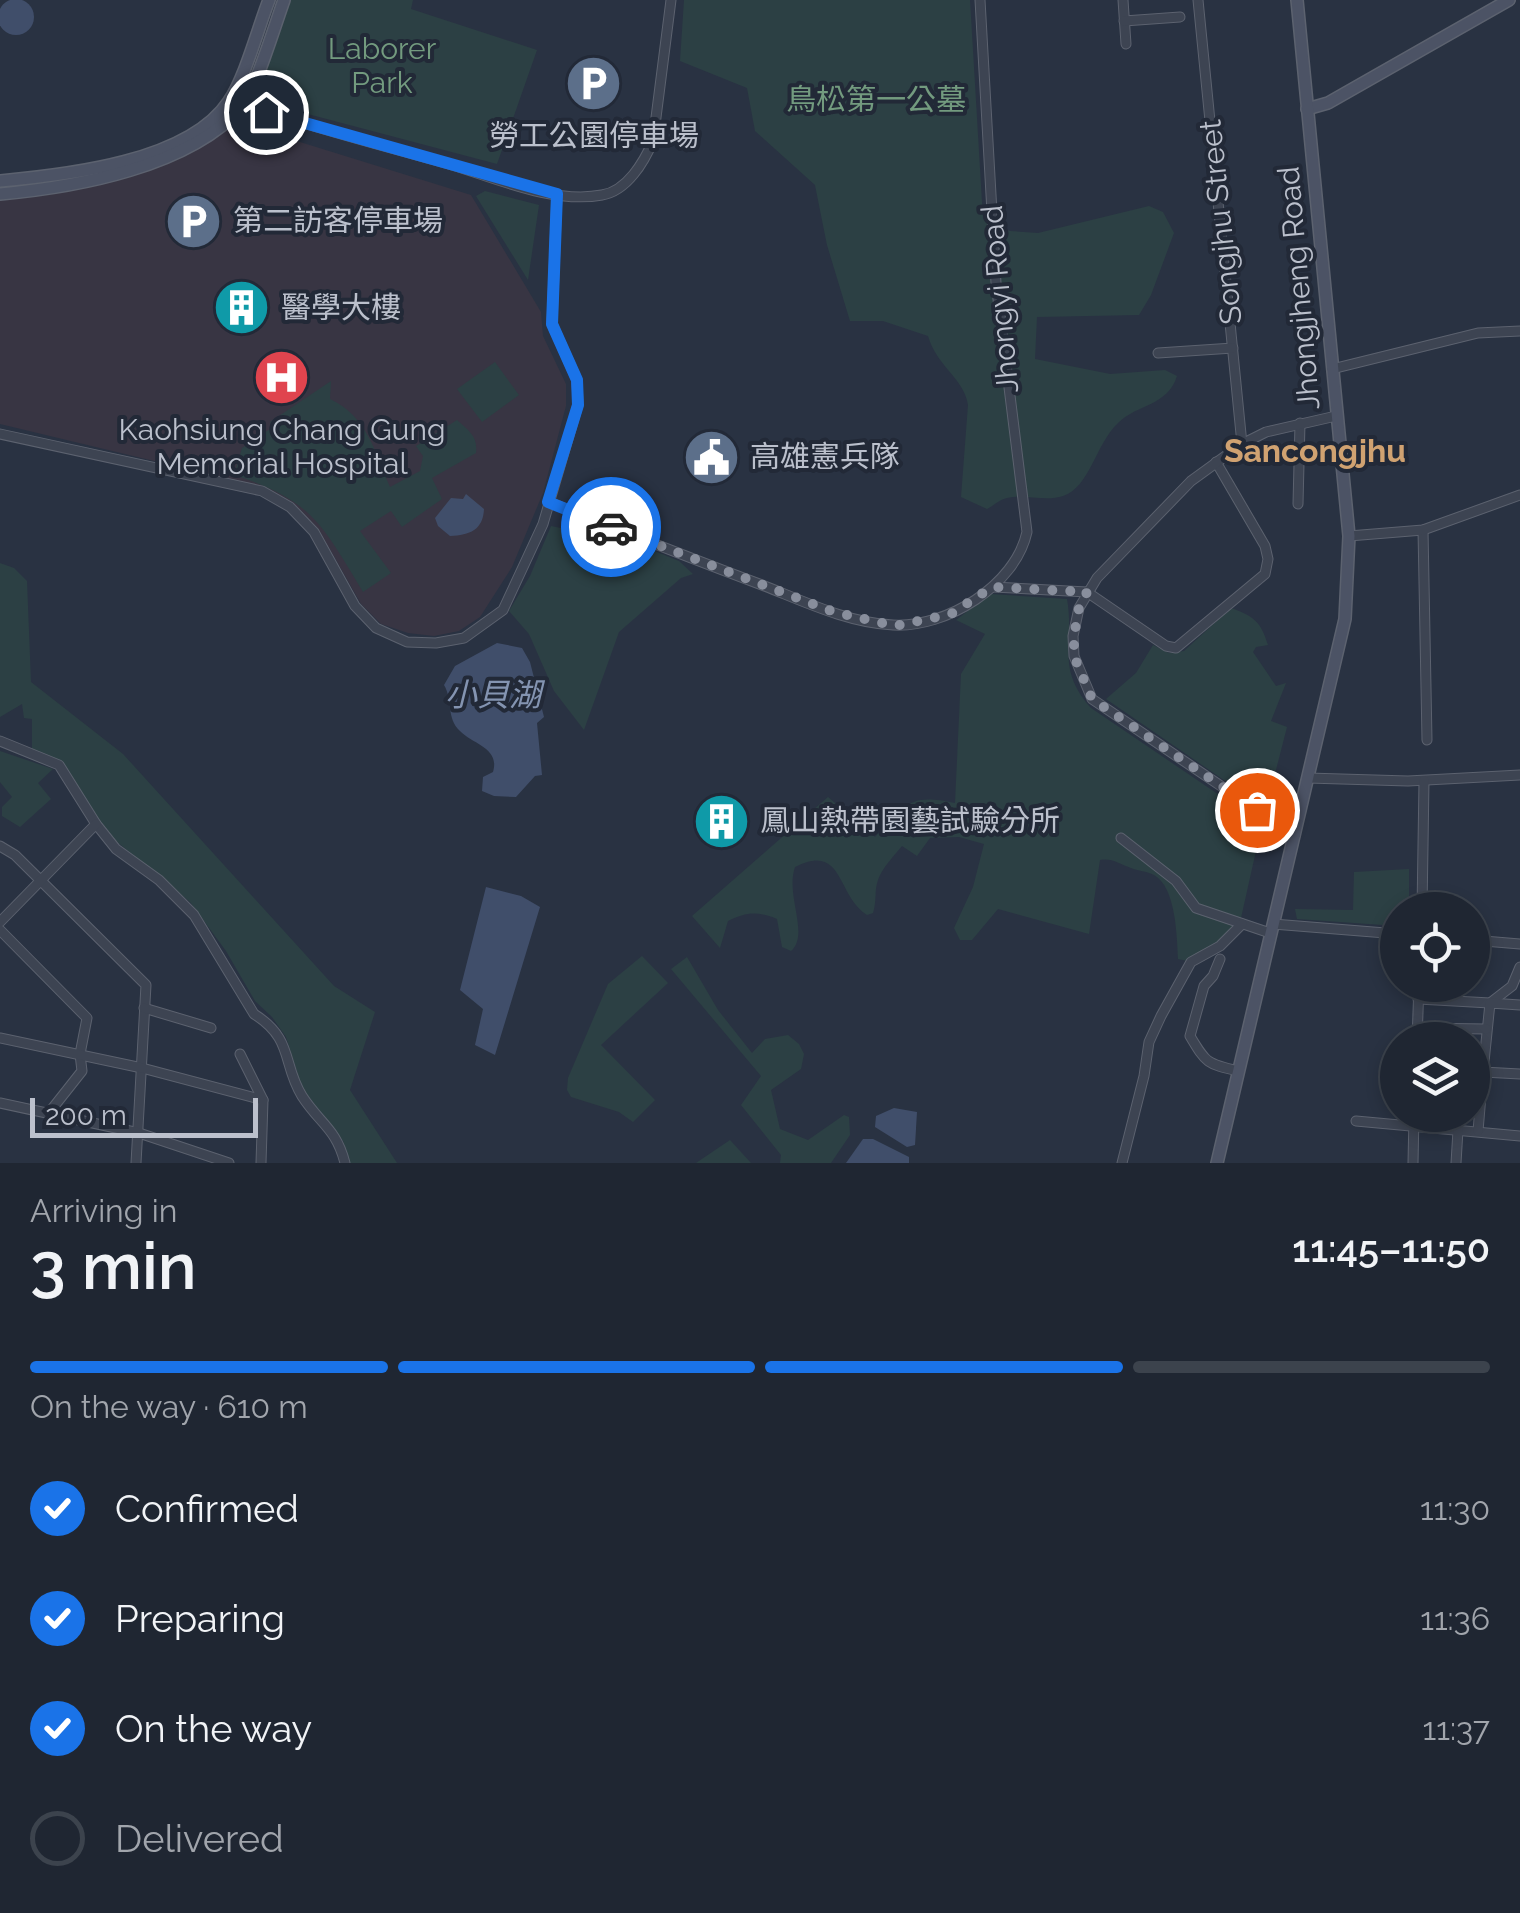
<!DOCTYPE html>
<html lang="en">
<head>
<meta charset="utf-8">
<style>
	:root { --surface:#1f2632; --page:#272e3a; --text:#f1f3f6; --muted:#a1a5ac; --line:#3c434d; --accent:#1a73e8 }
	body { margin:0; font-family:Raleway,"Noto Sans TC",sans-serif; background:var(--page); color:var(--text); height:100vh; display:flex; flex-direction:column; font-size:38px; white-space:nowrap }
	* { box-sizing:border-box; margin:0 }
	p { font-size:32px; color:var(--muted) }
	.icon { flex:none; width:55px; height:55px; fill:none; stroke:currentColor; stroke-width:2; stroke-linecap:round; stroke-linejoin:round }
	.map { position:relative; height:1163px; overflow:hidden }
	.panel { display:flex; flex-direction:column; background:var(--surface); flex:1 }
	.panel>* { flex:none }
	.tools { position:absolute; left:1380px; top:892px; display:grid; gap:20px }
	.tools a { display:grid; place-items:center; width:110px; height:110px; border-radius:50%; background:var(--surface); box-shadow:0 5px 15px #0003,0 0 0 2px var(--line); font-size:50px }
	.scale { position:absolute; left:30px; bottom:25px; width:228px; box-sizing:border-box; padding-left:10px; border:5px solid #bbc0cc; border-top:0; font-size:28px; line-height:35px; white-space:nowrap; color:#bbc0cc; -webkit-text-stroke:8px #222937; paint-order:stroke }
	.pin { position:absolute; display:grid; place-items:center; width:85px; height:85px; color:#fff; margin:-42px; border:5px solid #fff; border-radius:50%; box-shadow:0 2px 10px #0007 }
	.courier { position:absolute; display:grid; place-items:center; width:100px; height:100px; margin:-50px; border:8px solid #1a73e8; border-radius:50%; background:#fff; color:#222; box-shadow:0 2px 12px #0007 }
	.summary em { font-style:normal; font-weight:600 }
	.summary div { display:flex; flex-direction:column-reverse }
	.summary { display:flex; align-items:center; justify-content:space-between; height:170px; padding:0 30px }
	h1 { font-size:65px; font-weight:600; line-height:75px }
	.bar { display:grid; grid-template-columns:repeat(4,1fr); gap:15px 10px; align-content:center; height:120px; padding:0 30px }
	.bar i { height:12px; border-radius:8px; background:var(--line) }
	.bar .selected { background:var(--accent) }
	.bar p { grid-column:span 4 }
	ol { padding:0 30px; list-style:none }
	li { display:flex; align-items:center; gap:30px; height:110px }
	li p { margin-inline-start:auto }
	li .icon { padding:10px; border-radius:50%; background:var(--accent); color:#fff; stroke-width:4 }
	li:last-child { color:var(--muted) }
	li i { width:55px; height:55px; border:5px solid var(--line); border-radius:50% }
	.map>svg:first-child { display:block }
	.medical { fill:#383543 }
	.green { fill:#2c4044 }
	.water { fill:#404e6a }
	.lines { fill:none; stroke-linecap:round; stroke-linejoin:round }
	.street-casing { stroke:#5c626f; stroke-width:11 }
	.secondary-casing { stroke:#5c626f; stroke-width:14 }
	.street { stroke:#3d4452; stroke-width:9 }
	.secondary { stroke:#4c5365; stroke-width:11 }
	.done { stroke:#888e9c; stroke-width:10; stroke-dasharray:0 18 }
	.route { stroke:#1a73e8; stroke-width:12 }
	.labels { text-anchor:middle; stroke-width:8; stroke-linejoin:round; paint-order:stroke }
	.park-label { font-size:30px; fill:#739b7f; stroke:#222937 }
	.poi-label { font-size:30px; fill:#bbc0cc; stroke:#222937; text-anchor:start }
	.street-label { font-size:30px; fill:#bbc0cc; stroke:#222937 }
	.neighbourhood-label { font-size:32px; font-weight:bold; fill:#d0a271; stroke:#222937 }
	.water-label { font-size:32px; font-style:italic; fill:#8494b1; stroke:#222937 }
</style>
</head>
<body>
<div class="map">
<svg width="1520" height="1163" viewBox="0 0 1520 1163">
	<rect width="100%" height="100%" fill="#293242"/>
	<path class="medical" d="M239,123L471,195L541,312L543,336L566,384V406L543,493L512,567L480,617L459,631L434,636L408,633L381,624L361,604L319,530L295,505L266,488L0,424V199L133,174Z"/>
	<g class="green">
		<path d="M291,0H413L411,9L537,50L497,164L270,104L258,88Z"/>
		<path d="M684,0H970L983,219L1010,231L1038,233L1149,206L1163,212L1174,233L1151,295L1139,315L1037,317L1035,359L1110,374L1165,370L1177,376C1168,406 1137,404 1118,423C1095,445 1090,487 1063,496C1046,502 1025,494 1007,498C1000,499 993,506 987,509L961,497L968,405C964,378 937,367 928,336L883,321H850L827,245L815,185L755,131L747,88L680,61Z"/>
		<path d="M485,191L539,205L528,280L476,196Z"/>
		<path d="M495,362L519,395L482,422L457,389Z"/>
		<path d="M331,381L330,399C367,416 375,452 390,487L420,471L423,456L416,446L457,420C469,431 478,436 476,453L432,478L442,499L402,527L391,511L360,531L391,573L363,592C322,524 312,500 234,475L242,448L273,427L270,422Z"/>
		<path d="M551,526L610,538L613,534L679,561L693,574L681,578L619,632L584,730L554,691L529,634L509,611L530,576Z"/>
		<path d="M0,563L14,568L27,581L31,682L123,754L334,986L375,1012L350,1090L397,1163H348L343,1141L302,1088L286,1037L272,1017L255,1001L226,951L190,902L105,832L61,764L32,750V719L24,718L22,704L0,717Z"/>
		<path d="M990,594L1067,599C1075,644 1055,668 1091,708L1262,824L1241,918L1214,947L1188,961L1178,959C1177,937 1176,887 1154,875C1147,871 1138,871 1131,868C1119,864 1113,858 1100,860L1089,934L998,909L972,940H960L954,928L973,887L984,844L959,837L930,838L917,856L902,846C894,856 882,868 878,880C874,891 877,901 873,913L867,915C836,895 844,842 795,867C785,896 810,934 791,951L782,947L777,919C758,911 746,912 728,921L720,948L692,916L828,797L875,837C907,805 907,793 955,803L961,674L985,634L956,620Z"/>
		<path d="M1231,608C1254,616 1261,622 1268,645L1256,647L1253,652L1276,686L1286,683L1271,721L1287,727L1266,809L1106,699L1136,673L1153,645L1169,653L1184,651Z"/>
		<path d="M0,751L53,769L38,783L51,799L20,827L2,816V807L12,797L0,782Z"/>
		<path d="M1409,869V910H1398L1397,926L1297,919L1295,909L1353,910L1354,872Z"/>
		<path d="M642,956L668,983L601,1045L655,1100L633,1122L619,1112L571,1097L567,1090L568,1078L608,984Z"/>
		<path d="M687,957L718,1010L752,1053L765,1039L788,1035L799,1044L804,1054L801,1069L771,1090L780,1129L808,1140L844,1115L849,1117L850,1135L831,1163H780L781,1155L741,1105L761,1076L671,969Z"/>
		<path d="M730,1140L751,1163H696Z"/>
	</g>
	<g class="water">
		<circle cx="16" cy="17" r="18"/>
		<path d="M466,494L484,509C483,530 470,535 450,536L438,526L435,518L451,498L463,499Z"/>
		<path d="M497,643L522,648L530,662L544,717L537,723L542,775L535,776L516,797L494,796L482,791L483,777L493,772C500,748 474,745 460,731C446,718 453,700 444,685L455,666Z"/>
		<path d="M486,887L521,896L540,907L495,1055L475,1045L483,1009L460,990Z"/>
		<path d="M894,1108L917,1112L915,1145L907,1147L875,1127L876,1116Z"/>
		<path d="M863,1139H873L909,1157V1163H846Z"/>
	</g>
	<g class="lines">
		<defs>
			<g id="street">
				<path d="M1123,0L1126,44"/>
				<path d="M1198,0L1242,444"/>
				<path d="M1124,21L1180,17"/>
				<path d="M231,100C303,125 378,144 452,165C498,179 554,204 602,195C627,191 644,162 653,141L671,0"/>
				<path d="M1158,353L1233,348"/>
				<path d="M1332,369L1478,333L1520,331"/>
				<path d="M0,434L262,491L290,507L314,532L355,606L376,628L407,642L436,643L464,638L503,610L543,524L578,405L577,380L552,324L557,194"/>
				<path d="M549,502C619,530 690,558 762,585C803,601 848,623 893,625C946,628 1015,586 1027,532L996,283L980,0"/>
				<path d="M1298,504L1300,423"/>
				<path d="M1423,530L1427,740"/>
				<path d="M1349,536L1423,530L1520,495"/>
				<path d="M993,587L1087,592"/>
				<path d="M1087,592L1166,646L1176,648L1265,574L1268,559L1265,546L1216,462"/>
				<path d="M0,741L59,765L96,824L116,849L159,880L194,915L254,1014C294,1039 282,1064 302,1096C320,1124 336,1128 345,1163"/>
				<path d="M1308,778L1408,781L1520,775"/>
				<path d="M1295,836L1092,699L1074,656L1073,636L1079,608L1097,578L1191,481L1242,444L1266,432L1336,416"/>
				<path d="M1121,838L1176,881L1196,908L1270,933"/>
				<path d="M0,846L15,855L146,985L136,1163"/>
				<path d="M1422,910L1424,781"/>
				<path d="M0,922L96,824"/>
				<path d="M1273,924L1398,934"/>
				<path d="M0,930L87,1018L80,1054L82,1071L48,1114"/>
				<path d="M1472,940L1520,944"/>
				<path d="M1220,959L1213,976L1204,986L1190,1036C1206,1063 1207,1064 1238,1071"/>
				<path d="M1418,999L1490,1003L1512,986L1520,967"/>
				<path d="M1520,1005L1490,1003L1483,1072L1520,1074"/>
				<path d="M144,1008L211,1028"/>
				<path d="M1418,1028L1486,1029"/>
				<path d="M0,1038L142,1068L263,1100"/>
				<path d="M1417,1040L1419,985"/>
				<path d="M240,1054L263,1100L261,1163"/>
				<path d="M0,1103L139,1133L229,1163"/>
				<path d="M1356,1121L1520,1136"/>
				<path d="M1478,1131L1483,1072"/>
				<path d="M1122,1163L1144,1076L1149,1042L1161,1016L1191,962L1220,946L1242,924"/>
				<path d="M1413,1163L1414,1115"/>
				<path d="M1456,1163L1458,1130"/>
			</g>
			<g id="secondary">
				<path d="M1307,109L1328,103L1509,0"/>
				<path d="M0,181C66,175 189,162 229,101C245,78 258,28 269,0"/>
				<path d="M0,194C77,187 188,167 242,107C254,94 276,22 284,0"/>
				<path d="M1217,1163L1345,619L1349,536L1297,0"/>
			</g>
		</defs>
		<use href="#street" class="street-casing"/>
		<use href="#secondary" class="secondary-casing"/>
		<use href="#street" class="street"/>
		<use href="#secondary" class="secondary"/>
	</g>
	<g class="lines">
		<path class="done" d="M611,527L834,612L895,626L951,614L992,587L1087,592L1079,608L1074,636V656L1092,699L1257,810"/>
		<path class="route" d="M266,112L557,194L552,324L577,380L578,405L548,502L611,527"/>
	</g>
	<defs>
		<symbol id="parking-disc" viewBox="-11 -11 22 22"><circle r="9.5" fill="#5c6f8a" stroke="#222937"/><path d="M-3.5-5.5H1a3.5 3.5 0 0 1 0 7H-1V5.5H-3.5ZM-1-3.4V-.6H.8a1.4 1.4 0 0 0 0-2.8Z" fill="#fff"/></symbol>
		<symbol id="building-disc" viewBox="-11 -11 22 22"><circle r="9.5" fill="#0f9aa8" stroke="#222937"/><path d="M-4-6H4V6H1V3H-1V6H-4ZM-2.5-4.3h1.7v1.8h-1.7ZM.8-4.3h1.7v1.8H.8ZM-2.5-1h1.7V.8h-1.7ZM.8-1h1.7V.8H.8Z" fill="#fff"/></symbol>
		<symbol id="hospital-disc" viewBox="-11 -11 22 22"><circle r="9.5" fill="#e0444e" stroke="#222937"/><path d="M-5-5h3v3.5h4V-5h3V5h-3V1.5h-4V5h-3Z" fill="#fff"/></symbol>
		<symbol id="civic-disc" viewBox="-11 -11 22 22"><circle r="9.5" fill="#5c6f8a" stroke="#222937"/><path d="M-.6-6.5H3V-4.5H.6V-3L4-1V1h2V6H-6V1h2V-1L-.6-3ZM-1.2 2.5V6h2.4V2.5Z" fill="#fff"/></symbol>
	</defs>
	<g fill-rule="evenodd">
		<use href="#parking-disc" x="562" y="52" width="63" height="63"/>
		<use href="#parking-disc" x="162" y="190" width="63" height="63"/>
		<use href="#building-disc" x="210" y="276" width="63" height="63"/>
		<use href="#hospital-disc" x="250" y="346" width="63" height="63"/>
		<use href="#civic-disc" x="680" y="426" width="63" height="63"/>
		<use href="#building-disc" x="690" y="790" width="63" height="63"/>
	</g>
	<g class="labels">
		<g class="park-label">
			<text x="382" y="59">Laborer<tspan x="382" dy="34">Park</tspan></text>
			<text x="876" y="110">鳥松第一公墓</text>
		</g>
		<g class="poi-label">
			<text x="594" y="146" text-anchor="middle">勞工公園停車場</text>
			<text x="233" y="231">第二訪客停車場</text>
			<text x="281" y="318">醫學大樓</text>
			<text x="282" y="440" text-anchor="middle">Kaohsiung Chang Gung<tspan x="282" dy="34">Memorial Hospital</tspan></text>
			<text x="750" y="467">高雄憲兵隊</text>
			<text x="760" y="831">鳳山熱帶園藝試驗分所</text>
		</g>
		<g class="street-label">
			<text transform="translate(1221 222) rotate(-96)" y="10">Songjhu Street</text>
			<text transform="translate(1299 288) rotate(-95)" y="10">Jhongjheng Road</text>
			<text transform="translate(1000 299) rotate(-95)" y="10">Jhongyi Road</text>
		</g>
		<g class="neighbourhood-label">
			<text x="1315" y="462">Sancongjhu</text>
		</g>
		<g class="water-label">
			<text x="493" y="706">小貝湖</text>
		</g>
	</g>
</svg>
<div class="tools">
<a><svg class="icon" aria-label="locate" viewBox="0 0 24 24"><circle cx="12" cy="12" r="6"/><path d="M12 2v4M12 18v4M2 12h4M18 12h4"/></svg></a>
<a><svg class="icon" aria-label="layers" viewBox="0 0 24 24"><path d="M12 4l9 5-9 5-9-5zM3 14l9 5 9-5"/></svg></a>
</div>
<div class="scale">200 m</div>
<div class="pin" style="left:1257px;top:810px;background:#ea580c"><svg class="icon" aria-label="bag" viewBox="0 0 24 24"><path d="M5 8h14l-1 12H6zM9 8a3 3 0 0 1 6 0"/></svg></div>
<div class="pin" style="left:266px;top:112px;background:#1f2937"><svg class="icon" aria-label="home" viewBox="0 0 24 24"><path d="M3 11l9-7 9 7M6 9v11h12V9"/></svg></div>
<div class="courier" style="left:611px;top:527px"><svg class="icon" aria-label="car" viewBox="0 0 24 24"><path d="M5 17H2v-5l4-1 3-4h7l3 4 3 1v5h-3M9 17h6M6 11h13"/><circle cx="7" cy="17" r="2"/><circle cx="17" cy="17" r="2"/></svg></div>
</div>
<section class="panel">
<div class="summary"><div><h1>3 min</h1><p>Arriving in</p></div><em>11:45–11:50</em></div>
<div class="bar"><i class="selected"></i><i class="selected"></i><i class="selected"></i><i></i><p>On the way · 610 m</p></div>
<ol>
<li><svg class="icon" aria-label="check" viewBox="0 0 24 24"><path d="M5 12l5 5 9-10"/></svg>Confirmed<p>11:30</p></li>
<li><svg class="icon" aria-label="check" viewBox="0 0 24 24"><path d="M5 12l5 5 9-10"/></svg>Preparing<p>11:36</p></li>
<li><svg class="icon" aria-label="check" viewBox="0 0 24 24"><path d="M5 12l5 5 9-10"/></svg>On the way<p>11:37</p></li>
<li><i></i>Delivered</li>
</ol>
</section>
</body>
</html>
